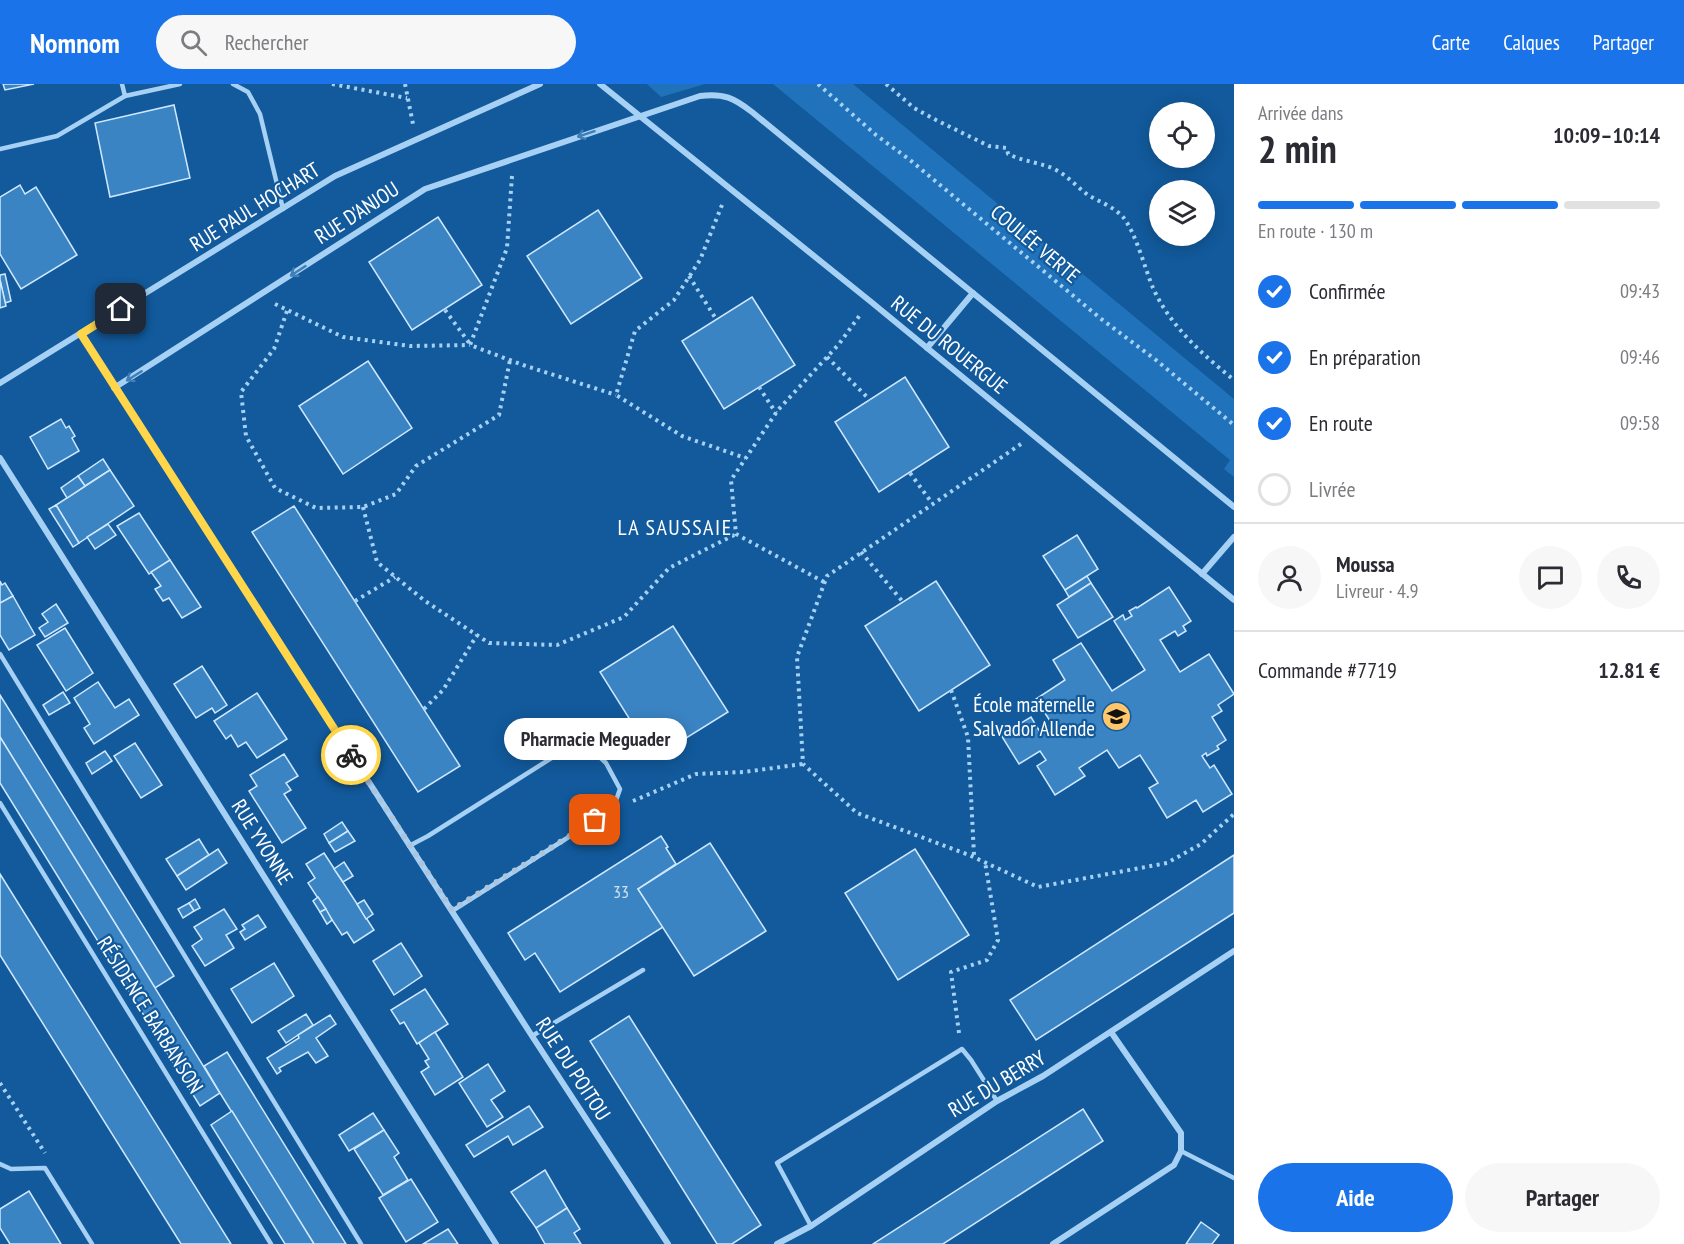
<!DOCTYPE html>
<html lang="fr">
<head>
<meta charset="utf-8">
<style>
	:root { --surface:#fff; --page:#f7f7f7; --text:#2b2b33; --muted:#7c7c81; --line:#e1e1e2; --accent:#1a73e8 }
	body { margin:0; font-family:"PT Sans Narrow",sans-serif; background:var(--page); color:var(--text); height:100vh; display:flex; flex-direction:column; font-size:22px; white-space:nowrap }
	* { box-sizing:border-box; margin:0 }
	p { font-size:20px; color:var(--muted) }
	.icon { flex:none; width:33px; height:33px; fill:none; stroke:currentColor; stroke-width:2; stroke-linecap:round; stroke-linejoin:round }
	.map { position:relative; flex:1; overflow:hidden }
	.side { display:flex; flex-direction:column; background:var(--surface); width:450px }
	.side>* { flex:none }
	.tools { position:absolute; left:1149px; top:18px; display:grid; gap:12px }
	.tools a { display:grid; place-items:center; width:66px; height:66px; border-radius:50%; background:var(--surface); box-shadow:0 3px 15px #0003; font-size:30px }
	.pin { position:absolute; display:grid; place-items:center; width:51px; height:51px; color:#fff; margin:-26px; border-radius:12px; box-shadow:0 3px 9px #0006 }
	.courier { position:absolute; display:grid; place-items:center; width:60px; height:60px; margin:-30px; border:4px solid #ffd54a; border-radius:50%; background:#fff; color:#222; box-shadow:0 2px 8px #0007 }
	.bubble { position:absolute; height:42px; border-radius:21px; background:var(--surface); box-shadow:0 3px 15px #0003; font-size:20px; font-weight:700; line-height:42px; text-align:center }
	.overview em { font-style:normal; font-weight:700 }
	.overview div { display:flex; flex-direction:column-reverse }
	.overview { display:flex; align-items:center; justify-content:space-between; height:102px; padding:0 24px }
	h1 { font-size:39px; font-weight:700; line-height:45px }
	.bar { display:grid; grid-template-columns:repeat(4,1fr); gap:9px 6px; align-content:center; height:72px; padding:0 24px }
	.bar i { height:8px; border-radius:4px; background:var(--line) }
	.bar .on { background:var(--accent) }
	.bar p { grid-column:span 4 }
	.line { display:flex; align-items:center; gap:15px; padding:0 24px; border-top:2px solid var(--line) }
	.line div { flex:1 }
	.round { display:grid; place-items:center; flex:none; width:63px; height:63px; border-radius:32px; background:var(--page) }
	ol { padding:0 24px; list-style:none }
	li { display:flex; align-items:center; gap:18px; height:66px }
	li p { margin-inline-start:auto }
	li .icon { padding:6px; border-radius:50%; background:var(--accent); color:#fff; stroke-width:4 }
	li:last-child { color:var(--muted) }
	li i { width:33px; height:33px; border:3px solid var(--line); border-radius:50% }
	.cta { display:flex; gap:12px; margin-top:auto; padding:12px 24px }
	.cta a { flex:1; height:69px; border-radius:36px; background:var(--accent); color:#fff; font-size:24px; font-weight:700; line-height:69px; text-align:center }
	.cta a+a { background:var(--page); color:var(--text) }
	header { display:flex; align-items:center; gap:36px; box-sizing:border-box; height:84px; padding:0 30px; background:var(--accent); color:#fff }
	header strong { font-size:28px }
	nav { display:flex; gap:33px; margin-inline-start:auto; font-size:21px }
	.search { width:420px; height:54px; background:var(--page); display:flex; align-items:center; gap:15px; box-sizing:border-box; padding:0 21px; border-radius:33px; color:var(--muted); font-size:22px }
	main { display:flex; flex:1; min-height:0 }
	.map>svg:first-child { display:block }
	.green { fill:#2073ba }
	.building { fill:#3b84c4; stroke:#cfe8fe; stroke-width:1.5 }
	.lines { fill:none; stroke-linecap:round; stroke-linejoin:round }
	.path { stroke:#a7d1f4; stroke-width:4; stroke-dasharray:3 4.5; stroke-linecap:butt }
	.lane { stroke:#a7d1f4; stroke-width:4.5 }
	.street { stroke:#a7d1f4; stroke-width:6 }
	.oneway { stroke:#3f7eb6 }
	.done { stroke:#acc5dc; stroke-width:6; stroke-dasharray:0 10.8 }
	.route { stroke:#ffd54a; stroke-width:8 }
	.labels { text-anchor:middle; stroke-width:4.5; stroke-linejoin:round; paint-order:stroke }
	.number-label { font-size:18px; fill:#cee0f0 }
	.street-label { font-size:21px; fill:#fff; stroke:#125a9c }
	.poi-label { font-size:21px; fill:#fff; stroke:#125a9c; text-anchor:end }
	.neighbourhood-label { font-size:22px; letter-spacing:1.5px; fill:#fff; stroke:#125a9c }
</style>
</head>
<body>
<header>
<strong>Nomnom</strong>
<div class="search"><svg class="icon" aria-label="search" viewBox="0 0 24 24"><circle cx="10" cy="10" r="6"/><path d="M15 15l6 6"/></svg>Rechercher</div>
<nav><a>Carte</a><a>Calques</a><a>Partager</a></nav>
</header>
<main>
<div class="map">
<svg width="1234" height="1160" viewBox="0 0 1234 1160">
	<rect width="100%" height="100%" fill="#125a9c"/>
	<g class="green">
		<path d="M647,0H705L661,13Z"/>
		<path d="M773,0H853L1234,315V393L1224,385L1230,376Z"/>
	</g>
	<g class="building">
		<path d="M3,0H34L5,6Z"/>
		<path d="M174,21L190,94L110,113L95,39Z"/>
		<path d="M20,101L25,110L36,103L77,171L21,205L0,170V113Z"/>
		<path d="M598,126L642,194L571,240L527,172Z"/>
		<path d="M438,133L482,201L412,246L369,178Z"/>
		<path d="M5,190L11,217L5,219L0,196V191Z"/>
		<path d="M0,196L6,222L0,224Z"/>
		<path d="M752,213L795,281L724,325L682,257Z"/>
		<path d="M368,277L412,344L343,390L299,322Z"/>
		<path d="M905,293L949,363L879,408L835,338Z"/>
		<path d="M61,335L66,344L69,342L75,352L72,354L79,367L48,385L30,353Z"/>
		<path d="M103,375L110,386L85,402L78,392Z"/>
		<path d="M110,386L134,422L79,459L56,421Z"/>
		<path d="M78,392L85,402L67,414L61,404Z"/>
		<path d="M56,421L79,459L73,463L49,425Z"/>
		<path d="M294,422L460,682L418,708L252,448Z"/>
		<path d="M139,429L170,476L149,490L117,442Z"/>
		<path d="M108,440L116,451L95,465L87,453Z"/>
		<path d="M1077,451L1098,485L1065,506L1043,472Z"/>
		<path d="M170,476L201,523L182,534L169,514L163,517L155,505L161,502L151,488Z"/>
		<path d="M1087,492L1091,499L1069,513L1065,506Z"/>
		<path d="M0,497L2,501L5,499L13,512L0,519Z"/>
		<path d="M936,497L990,581L919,627L865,542Z"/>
		<path d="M1091,499L1113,533L1078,554L1057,521Z"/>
		<path d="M1169,503L1191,537L1183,542L1186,547L1178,552L1175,547L1160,556L1180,588L1209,570L1234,610L1218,621L1222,627L1212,633L1226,656L1217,662L1219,665L1207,672L1206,669L1202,672L1210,684L1214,681L1232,710L1203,728L1196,716L1167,734L1149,704L1158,699L1140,671L1119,684L1107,666L1079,684L1085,692L1055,711L1037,682L1046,676L1040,667L1019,680L1001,651L1031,633L1040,648L1052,640L1036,615L1065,596L1053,576L1081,559L1112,607L1145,586L1114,537L1123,531L1125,536L1132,532L1129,527L1136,523L1137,524Z"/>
		<path d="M13,512L35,551L9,566L0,551V519Z"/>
		<path d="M56,520L68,539L45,553L39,544L48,538L42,530Z"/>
		<path d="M673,542L728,628L654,674L600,588Z"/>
		<path d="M65,544L93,589L66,607L37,561Z"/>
		<path d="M202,582L227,621L215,629L212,624L196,634L174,600Z"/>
		<path d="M98,598L115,624L129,615L139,631L94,660L84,644L90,640L74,614Z"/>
		<path d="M63,608L70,619L49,631L43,621Z"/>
		<path d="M257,609L287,655L257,674L246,658L238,663L231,651L226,655L214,637Z"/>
		<path d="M0,611L174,892L155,904L0,653Z"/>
		<path d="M0,653L220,1009L200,1022L0,699Z"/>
		<path d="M135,659L162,701L141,714L114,672Z"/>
		<path d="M105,667L112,677L92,690L86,679Z"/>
		<path d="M284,670L298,692L286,699L291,706L284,710L306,744L282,759L249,707L257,702L250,691Z"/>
		<path d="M342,738L348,747L329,759L324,750Z"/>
		<path d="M348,747L355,757L335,768L329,759Z"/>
		<path d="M661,752L668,763L666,764L676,780L638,805L663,843L560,908L535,869L525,876L508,849Z"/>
		<path d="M199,755L209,771L177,792L166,775Z"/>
		<path d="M710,759L766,847L694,892L638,805Z"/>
		<path d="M218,765L227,779L186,806L177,792Z"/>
		<path d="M915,765L969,851L898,896L845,809Z"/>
		<path d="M324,769L374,846L354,859L347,848L342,851L308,799L315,794L306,780Z"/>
		<path d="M1234,771V829L1036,956L1010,916Z"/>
		<path d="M344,778L353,792L343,798L334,785Z"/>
		<path d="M0,790L231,1160H181L0,871Z"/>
		<path d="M318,813L326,825L320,828L313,817Z"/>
		<path d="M195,815L200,824L194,827L189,819Z"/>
		<path d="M364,816L373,830L366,835L357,820Z"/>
		<path d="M189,819L194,827L183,834L178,825Z"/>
		<path d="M224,825L237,845L226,851L234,864L205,882L192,862L202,855L194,843Z"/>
		<path d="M326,825L332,836L327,840L320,828Z"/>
		<path d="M258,831L266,843L245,856L240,848L245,845L242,841Z"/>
		<path d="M401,859L422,892L394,911L373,877Z"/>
		<path d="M274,879L294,912L252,939L231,905Z"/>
		<path d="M425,905L448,940L417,960L404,938L400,940L391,926Z"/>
		<path d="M306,930L313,941L286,959L278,947Z"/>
		<path d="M330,931L336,940L316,954L328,972L316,979L308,968L279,984L281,987L277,990L267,974L299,954L298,951Z"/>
		<path d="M629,932L761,1141L732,1160H717L590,957Z"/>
		<path d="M435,948L463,993L435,1011L421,988L429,983L425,977L429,975L419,959Z"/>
		<path d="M227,968L346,1160H314L220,1009L204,982Z"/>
		<path d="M488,980L505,1007L491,1016L503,1033L487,1043L459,999Z"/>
		<path d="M529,1022L543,1043L513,1061L508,1052L474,1073L466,1061Z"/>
		<path d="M1083,1025L1103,1057L943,1160H873Z"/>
		<path d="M232,1027L314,1160H285L211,1041Z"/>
		<path d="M373,1029L384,1046L349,1067L339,1051Z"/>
		<path d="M384,1046L399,1069L394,1073L408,1096L383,1111L354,1065Z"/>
		<path d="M545,1086L567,1124L536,1144L511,1108Z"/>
		<path d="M411,1095L438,1138L406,1158L379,1114Z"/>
		<path d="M29,1107L61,1160H10L0,1144V1125Z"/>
		<path d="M567,1124L580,1145L574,1149L581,1160H545L536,1144Z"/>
		<path d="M1201,1138L1219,1151L1212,1160H1186Z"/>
		<path d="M448,1145L458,1160H423Z"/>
	</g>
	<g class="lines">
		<g class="path">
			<path d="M332,0L407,14"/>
			<path d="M405,0L413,40"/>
			<path d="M818,0L876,51L910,76L1100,234L1156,276L1234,341"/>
			<path d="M886,0L914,24L936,36L989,62L1007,64L1008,70C1022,77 1037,78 1052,84C1066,90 1076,102 1088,111C1100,118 1114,123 1123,133C1136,149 1145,185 1153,204C1170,242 1203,271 1234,296"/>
			<path d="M512,92L507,164L470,261L523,281L616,311"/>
			<path d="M722,121L700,176L674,216L635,247L616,311L682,352L745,374"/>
			<path d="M689,192L716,235"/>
			<path d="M275,220L343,253L410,262L470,261"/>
			<path d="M445,226L470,260"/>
			<path d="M287,227L274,265L241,308L246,352L275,404L316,424L363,423L396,410L416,382L499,331L510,276"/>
			<path d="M827,273L870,316"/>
			<path d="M759,303L776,329"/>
			<path d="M1021,360L827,492L797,573L803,680L857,729L969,771L1038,803L1167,779L1201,760L1234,730"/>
			<path d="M910,389L932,419"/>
			<path d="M363,423L377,478L425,517L489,559L557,561L624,533L669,484L736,450"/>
			<path d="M861,468L903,518"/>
			<path d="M824,498L736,450L731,396L778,326L839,260L860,231"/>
			<path d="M355,517L395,493"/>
			<path d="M951,606L968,653L974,771L976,772"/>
			<path d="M424,625L443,606L477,551"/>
			<path d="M633,717L696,690L744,688L803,680"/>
			<path d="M959,949L951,888L987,876L998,856L985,778"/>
			<path d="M0,999L45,1069"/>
		</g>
		<g class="lane">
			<path d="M122,0L125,12L180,0"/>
			<path d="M233,0L248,8L260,30L283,125"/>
			<path d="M0,65L57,52L125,12"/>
			<path d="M0,570L361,1160"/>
			<path d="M0,719L271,1160"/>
			<path d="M409,762L428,752L569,663H589L606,679L620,705L613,725L452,827"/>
			<path d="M532,952L643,886"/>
			<path d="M1181,1067L1234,1094"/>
			<path d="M0,1080L11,1085L45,1084L92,1160"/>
			<path d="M811,1142L777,1079L962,965L971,976L997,1017"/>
		</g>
		<g class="street">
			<path d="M600,0L870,217L1234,516"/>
			<path d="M81,250L532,952L668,1160"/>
			<path d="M927,264L973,209"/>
			<path d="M0,299L335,92L540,0"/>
			<path d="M114,304L425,105L700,12C724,9 734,14 752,28L1234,423"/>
			<path d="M0,374L496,1160"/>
			<path d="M1202,490L1234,453"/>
			<path d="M777,1160L811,1142L997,1017L1043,992L1234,867"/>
			<path d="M1053,1160L1174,1081L1181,1067V1049L1111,948"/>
		</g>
	</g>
	<defs><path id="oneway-shaft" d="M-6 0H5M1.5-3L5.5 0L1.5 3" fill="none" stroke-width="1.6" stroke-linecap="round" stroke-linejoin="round" transform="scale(1.5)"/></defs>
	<g class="oneway">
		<use href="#oneway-shaft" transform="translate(586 50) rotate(162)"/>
		<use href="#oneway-shaft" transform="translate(298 187) rotate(147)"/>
		<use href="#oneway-shaft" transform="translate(134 292) rotate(148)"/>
	</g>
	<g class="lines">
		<path class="done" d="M351,671L452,826L595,736"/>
		<path class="route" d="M121,225L81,250L351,671"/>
	</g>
	<defs>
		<symbol id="school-disc" viewBox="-11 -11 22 22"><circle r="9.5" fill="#ffc76a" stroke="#125a9c"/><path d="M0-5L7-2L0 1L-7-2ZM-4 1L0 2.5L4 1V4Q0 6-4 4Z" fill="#111"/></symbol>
	</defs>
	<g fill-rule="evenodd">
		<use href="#school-disc" x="1100" y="616" width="33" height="33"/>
	</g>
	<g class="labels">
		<g class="number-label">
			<text x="621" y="814">33</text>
		</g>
		<g class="street-label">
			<text transform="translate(255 123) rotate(-32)" y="7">RUE PAUL HOCHART</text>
			<text transform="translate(357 129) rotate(-33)" y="7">RUE D'ANJOU</text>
			<text transform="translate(1035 160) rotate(40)" y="7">COULÉE VERTE</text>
			<text transform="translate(949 261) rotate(39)" y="7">RUE DU ROUERGUE</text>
			<text transform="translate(262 758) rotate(58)" y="7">RUE YVONNE</text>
			<text transform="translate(150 931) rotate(58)" y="7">RÉSIDENCE BARBANSON</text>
			<text transform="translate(573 985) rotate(57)" y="7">RUE DU POITOU</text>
			<text transform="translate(997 1000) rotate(-31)" y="7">RUE DU BERRY</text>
		</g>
		<g class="poi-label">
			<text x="1095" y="628">École maternelle<tspan x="1095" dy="24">Salvador Allende</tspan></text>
		</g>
		<g class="neighbourhood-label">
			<text x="675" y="451">LA SAUSSAIE</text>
		</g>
	</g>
</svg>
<div class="tools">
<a><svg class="icon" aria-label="locate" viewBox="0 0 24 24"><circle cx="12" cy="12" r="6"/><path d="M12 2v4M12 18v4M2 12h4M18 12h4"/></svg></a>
<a><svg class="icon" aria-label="layers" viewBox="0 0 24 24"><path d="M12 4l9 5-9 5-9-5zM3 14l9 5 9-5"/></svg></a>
</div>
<div class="pin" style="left:595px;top:736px;background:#ea580c"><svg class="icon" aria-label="bag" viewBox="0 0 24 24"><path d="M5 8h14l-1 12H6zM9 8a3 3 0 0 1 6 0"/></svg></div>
<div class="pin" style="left:121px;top:225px;background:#1f2937"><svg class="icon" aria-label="home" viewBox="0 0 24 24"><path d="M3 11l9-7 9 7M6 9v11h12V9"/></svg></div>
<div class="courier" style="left:351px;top:671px"><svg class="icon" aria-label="bike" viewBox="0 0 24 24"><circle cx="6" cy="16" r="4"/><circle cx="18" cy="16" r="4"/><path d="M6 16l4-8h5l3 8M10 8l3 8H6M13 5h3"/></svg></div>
<div class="bubble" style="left:504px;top:634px;width:183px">Pharmacie Meguader</div>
</div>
<section class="side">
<div class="overview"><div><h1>2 min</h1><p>Arrivée dans</p></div><em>10:09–10:14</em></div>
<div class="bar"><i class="on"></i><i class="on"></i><i class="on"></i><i></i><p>En route · 130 m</p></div>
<ol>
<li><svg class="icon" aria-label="check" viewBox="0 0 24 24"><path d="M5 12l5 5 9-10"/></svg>Confirmée<p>09:43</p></li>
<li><svg class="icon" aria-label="check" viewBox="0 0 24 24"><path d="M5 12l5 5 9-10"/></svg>En préparation<p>09:46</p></li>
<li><svg class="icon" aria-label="check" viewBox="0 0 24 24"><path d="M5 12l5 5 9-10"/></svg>En route<p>09:58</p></li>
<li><i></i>Livrée</li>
</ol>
<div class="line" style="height:108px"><a class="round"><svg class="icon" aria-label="person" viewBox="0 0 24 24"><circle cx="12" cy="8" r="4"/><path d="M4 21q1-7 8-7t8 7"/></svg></a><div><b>Moussa</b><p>Livreur · 4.9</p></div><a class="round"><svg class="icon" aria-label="chat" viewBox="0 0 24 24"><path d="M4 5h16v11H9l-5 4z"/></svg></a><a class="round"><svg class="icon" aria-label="phone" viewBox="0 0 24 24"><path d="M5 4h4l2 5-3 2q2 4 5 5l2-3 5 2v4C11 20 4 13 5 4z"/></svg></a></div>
<div class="line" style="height:78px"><div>Commande #7719</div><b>12.81 €</b></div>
<div class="cta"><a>Aide</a><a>Partager</a></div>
</section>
</main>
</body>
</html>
